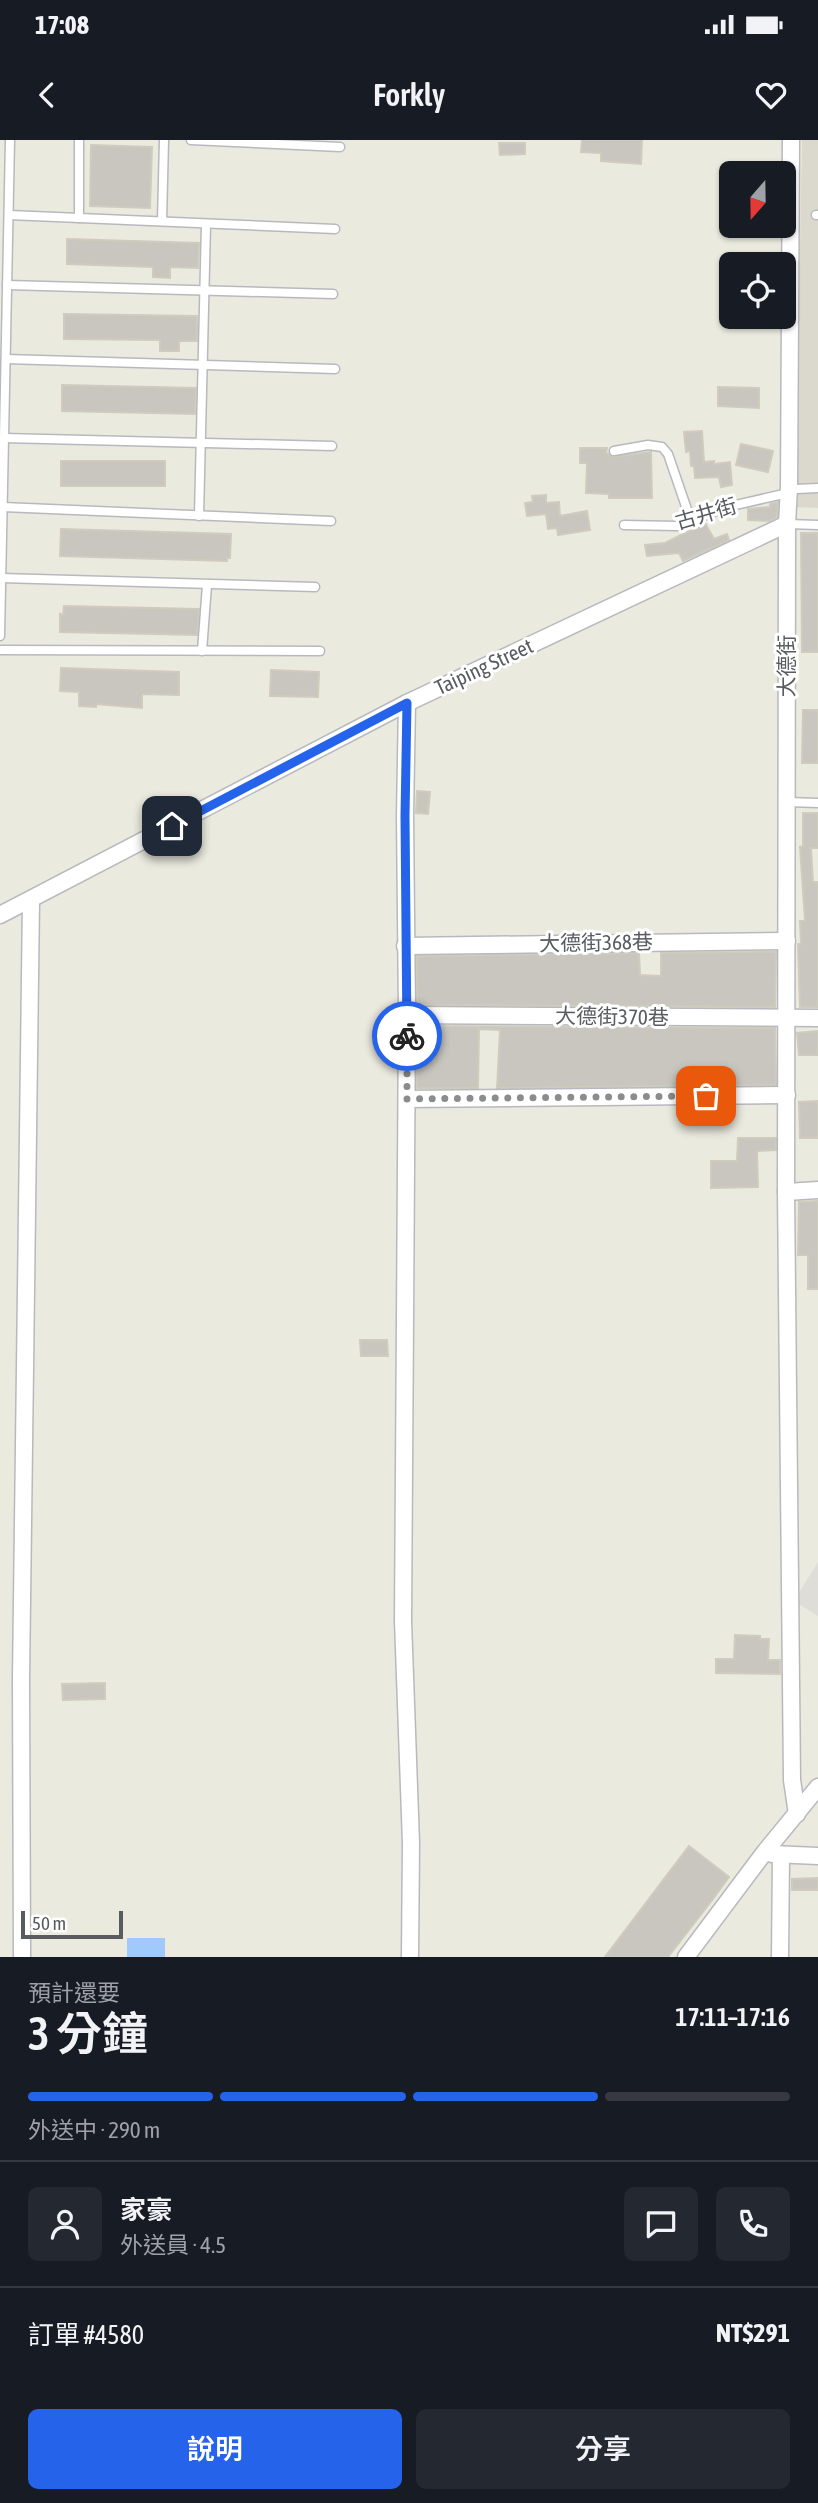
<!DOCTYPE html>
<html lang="zh-TW">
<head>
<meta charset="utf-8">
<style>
	:root { --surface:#171b24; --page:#242831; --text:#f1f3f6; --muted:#9ea1a6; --line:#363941; --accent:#2563eb }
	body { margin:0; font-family:"Asap Condensed","Noto Sans TC",sans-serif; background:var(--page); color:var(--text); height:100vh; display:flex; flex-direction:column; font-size:26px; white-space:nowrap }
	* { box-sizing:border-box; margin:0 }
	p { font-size:23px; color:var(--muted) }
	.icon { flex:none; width:38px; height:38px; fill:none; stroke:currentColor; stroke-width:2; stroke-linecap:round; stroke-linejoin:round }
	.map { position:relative; height:1817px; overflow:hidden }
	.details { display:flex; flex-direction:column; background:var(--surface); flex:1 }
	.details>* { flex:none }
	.needle { width:46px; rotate:200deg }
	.tools { position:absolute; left:719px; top:21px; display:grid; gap:14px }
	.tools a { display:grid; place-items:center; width:77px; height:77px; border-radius:10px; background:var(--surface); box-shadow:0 2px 5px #0004; font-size:35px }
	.scale { position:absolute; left:21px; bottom:18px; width:102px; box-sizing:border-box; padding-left:7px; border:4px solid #585b60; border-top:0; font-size:19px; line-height:24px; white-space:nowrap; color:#585b60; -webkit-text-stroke:5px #fff; paint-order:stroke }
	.pin { position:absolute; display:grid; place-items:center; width:60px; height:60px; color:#fff; margin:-30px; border-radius:14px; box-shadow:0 4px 10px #0006 }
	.courier { position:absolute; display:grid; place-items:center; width:70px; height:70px; margin:-35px; border:5px solid #2563eb; border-radius:50%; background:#fff; color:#222; box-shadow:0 2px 9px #0007 }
	.head em { font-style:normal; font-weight:600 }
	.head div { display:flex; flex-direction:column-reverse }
	.head { display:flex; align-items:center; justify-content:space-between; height:119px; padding:0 28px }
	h1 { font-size:46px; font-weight:600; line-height:52px }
	.bar { display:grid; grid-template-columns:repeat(4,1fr); gap:10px 7px; align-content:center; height:84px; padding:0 28px }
	.bar i { height:9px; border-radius:5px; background:var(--line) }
	.bar .selected { background:var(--accent) }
	.bar p { grid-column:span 4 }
	.line { display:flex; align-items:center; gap:18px; padding:0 28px; border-top:2px solid var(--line) }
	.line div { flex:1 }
	.round { display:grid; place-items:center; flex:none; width:74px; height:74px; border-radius:10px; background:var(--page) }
	.primary-button { display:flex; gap:14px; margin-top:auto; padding:14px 28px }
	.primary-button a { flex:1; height:80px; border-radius:10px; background:var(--accent); color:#fff; font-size:28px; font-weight:600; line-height:80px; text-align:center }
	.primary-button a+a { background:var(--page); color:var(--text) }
	.status { display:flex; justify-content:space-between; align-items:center; height:49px; padding:0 35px; background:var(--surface); direction:ltr }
	.status svg { height:19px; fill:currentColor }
	header { display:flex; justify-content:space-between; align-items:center; height:91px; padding:0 28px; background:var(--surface); font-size:32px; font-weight:600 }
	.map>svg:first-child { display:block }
	.industrial { fill:#deddd7 }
	.education { fill:#dbd9ce }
	.water { fill:#9fcafb }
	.building { fill:#c8c6bf; stroke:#cfccbe; stroke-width:2 }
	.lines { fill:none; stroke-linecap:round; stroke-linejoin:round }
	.lane-casing { stroke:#b7b9be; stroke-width:11 }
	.street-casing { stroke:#b7b9be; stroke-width:19 }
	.lane { stroke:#fff; stroke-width:8 }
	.street { stroke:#fff; stroke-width:16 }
	.done { stroke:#8b8d8c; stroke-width:7; stroke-dasharray:0 12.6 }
	.route { stroke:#2563eb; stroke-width:9 }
	.labels { text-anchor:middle; stroke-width:6; stroke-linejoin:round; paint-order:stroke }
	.street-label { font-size:21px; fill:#585b60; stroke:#fff }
</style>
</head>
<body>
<div class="status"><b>17:08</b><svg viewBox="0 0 49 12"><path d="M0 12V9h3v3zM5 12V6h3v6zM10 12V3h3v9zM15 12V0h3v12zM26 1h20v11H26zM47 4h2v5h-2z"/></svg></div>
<header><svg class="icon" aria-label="back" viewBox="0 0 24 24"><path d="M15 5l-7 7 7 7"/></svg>Forkly<svg class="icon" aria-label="heart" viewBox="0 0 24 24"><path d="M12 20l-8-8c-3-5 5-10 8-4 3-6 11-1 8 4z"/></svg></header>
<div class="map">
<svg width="818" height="1817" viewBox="0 0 818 1817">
	<rect width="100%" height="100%" fill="#ebeadf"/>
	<path class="industrial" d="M818,1422V1476L794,1461Z"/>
	<path class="education" d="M802,0H818V368L795,367Z"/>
	<rect class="water" x="127" y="1798" width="38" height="19"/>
	<g class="building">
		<path d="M582,0H642L641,24L601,21V13L581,12Z"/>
		<path d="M499,3H525V14L500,15Z"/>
		<path d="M91,5L152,7L150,68L90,66Z"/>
		<path d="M67,99L199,103L198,128L170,127V138L153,137V127L67,124Z"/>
		<path d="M64,174L197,176V201H179V211H160V200L64,199Z"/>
		<path d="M62,245L196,248L195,274L62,271Z"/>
		<path d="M718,247L759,248V268L718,266Z"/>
		<path d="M702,291L704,322L714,321V324L730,322L732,345L721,347L719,337L695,338L694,326H691L690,311L686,312L684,292Z"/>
		<path d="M741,304L773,311L768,332L736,325Z"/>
		<path d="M580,308H607L606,313L614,317L651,312L652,358H609V354L586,353L587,323H580Z"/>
		<rect x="61" y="321" width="104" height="25"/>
		<path d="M546,355V363L559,362L560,376L587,371L590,390L558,395L557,388L548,389L546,374L527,376L525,363L533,362L532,356Z"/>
		<path d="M778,362L777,377L769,381L748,380V369L770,367V364Z"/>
		<path d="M705,383L714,399L727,394L729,400L683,421L679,413L647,416L645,405L665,403Z"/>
		<path d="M61,389L231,394L230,418H227V421L60,416Z"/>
		<path d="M801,393H818V512H802Z"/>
		<path d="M64,466L199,469L197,495L60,492V474L63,475Z"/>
		<path d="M61,528L179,532V555L142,554V568L96,564V567L79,566V552L60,551Z"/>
		<path d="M271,530L319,532L318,557L270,556Z"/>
		<path d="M803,570H818V623H802Z"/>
		<path d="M417,651L430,652L428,674L416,673Z"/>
		<path d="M803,673H818V708H811L813,742H818V867H800L798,804H801L800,781H805L800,707L803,706Z"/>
		<path d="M776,812L775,867L417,865V816L639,813L640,835L661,836V813Z"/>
		<path d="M417,886L775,888L776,945L497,948L500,890L479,889L478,948H417Z"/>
		<path d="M818,891V915H799L797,893Z"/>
		<path d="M818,961V998H800L799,962Z"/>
		<path d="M738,998H776V1010L757,1011L758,1047L711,1048V1021H737Z"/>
		<path d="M818,1061V1149H808V1115H798L799,1062Z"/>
		<path d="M360,1200H387L388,1216H361Z"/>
		<path d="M735,1495L760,1496V1499H769L768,1520H780V1534L716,1533V1519H734Z"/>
		<path d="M105,1543V1559L63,1560L62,1544Z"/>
		<path d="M689,1706L729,1737L713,1759L668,1817H605Z"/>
		<path d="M818,1738V1750H792V1739Z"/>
	</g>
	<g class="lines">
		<defs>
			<g id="lane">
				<path d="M191,0L340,7"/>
				<path d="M9,75L335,89"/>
				<path d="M816,75H818"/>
				<path d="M79,78V0"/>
				<path d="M162,81L164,0"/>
				<path d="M7,145L333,154"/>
				<path d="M6,219L335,229"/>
				<path d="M4,298L332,306"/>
				<path d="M614,311L648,305L662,307L668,314L691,381"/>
				<path d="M789,347L796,349L818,348"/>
				<path d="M3,367L331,381"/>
				<path d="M199,376L206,84"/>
				<path d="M787,384L818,385"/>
				<path d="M624,385L677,386L727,367L788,353"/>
				<path d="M1,438L315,447"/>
				<path d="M0,496L10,0"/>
				<path d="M0,510L320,511"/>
				<path d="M202,511L207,445"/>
				<path d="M788,662L818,663"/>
			</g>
			<g id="street">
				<path d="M791,0L789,347L787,384L786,1052L792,1640L797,1674"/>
				<path d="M407,563L405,676L407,875L403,1481L411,1703L410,1817"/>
				<path d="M0,775L407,563L787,384"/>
				<path d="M405,806L787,801"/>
				<path d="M407,875L818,878"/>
				<path d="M407,959L787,955"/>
				<path d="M786,1052L818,1050"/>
				<path d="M772,1714L818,1716"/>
				<path d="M22,1817L21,1539L31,760"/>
				<path d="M686,1817L764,1713L818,1647"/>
				<path d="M780,1817L781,1715"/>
			</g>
		</defs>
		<use href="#lane" class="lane-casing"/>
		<use href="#street" class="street-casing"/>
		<use href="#lane" class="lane"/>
		<use href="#street" class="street"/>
	</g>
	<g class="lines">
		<path class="done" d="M407,896V959L706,956"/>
		<path class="route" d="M172,686L407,563L405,676L407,896"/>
	</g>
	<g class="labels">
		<g class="street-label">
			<text transform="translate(706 374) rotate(-16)" y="7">古井街</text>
			<text transform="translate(787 526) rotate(-90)" y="7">大德街</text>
			<text transform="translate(484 527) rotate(-25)" y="7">Taiping Street</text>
			<text transform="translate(596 803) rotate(-1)" y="7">大德街368巷</text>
			<text transform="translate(612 877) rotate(1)" y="7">大德街370巷</text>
		</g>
	</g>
</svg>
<div class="tools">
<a><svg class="needle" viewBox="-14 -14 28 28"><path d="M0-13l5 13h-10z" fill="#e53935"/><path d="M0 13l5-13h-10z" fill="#9ea1a6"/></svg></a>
<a><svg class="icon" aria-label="locate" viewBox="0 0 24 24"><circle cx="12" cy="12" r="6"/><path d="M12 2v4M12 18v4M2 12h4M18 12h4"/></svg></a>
</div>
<div class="scale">50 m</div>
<div class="pin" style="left:706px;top:956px;background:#ea580c"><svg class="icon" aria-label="bag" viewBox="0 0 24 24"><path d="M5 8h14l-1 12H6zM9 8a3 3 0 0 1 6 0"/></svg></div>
<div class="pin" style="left:172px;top:686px;background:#1f2937"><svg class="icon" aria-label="home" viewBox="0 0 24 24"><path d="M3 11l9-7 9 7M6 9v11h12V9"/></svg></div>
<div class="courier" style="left:407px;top:896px"><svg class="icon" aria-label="bike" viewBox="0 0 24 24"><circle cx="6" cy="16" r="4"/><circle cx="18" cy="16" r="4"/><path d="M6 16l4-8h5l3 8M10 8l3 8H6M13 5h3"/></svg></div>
</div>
<section class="details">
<div class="head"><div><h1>3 分鐘</h1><p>預計還要</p></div><em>17:11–17:16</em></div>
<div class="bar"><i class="selected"></i><i class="selected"></i><i class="selected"></i><i></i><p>外送中 · 290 m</p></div>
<div class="line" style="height:126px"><a class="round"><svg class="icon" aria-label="person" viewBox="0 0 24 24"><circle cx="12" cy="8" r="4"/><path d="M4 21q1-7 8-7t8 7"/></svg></a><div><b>家豪</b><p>外送員 · 4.5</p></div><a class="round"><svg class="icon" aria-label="chat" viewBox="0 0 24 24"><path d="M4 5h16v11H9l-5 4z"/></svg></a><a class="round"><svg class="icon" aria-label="phone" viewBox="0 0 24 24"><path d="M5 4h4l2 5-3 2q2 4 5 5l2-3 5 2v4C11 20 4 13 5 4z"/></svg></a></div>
<div class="line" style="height:91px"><div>訂單 #4580</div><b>NT$291</b></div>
<div class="primary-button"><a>說明</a><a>分享</a></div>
</section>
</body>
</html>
